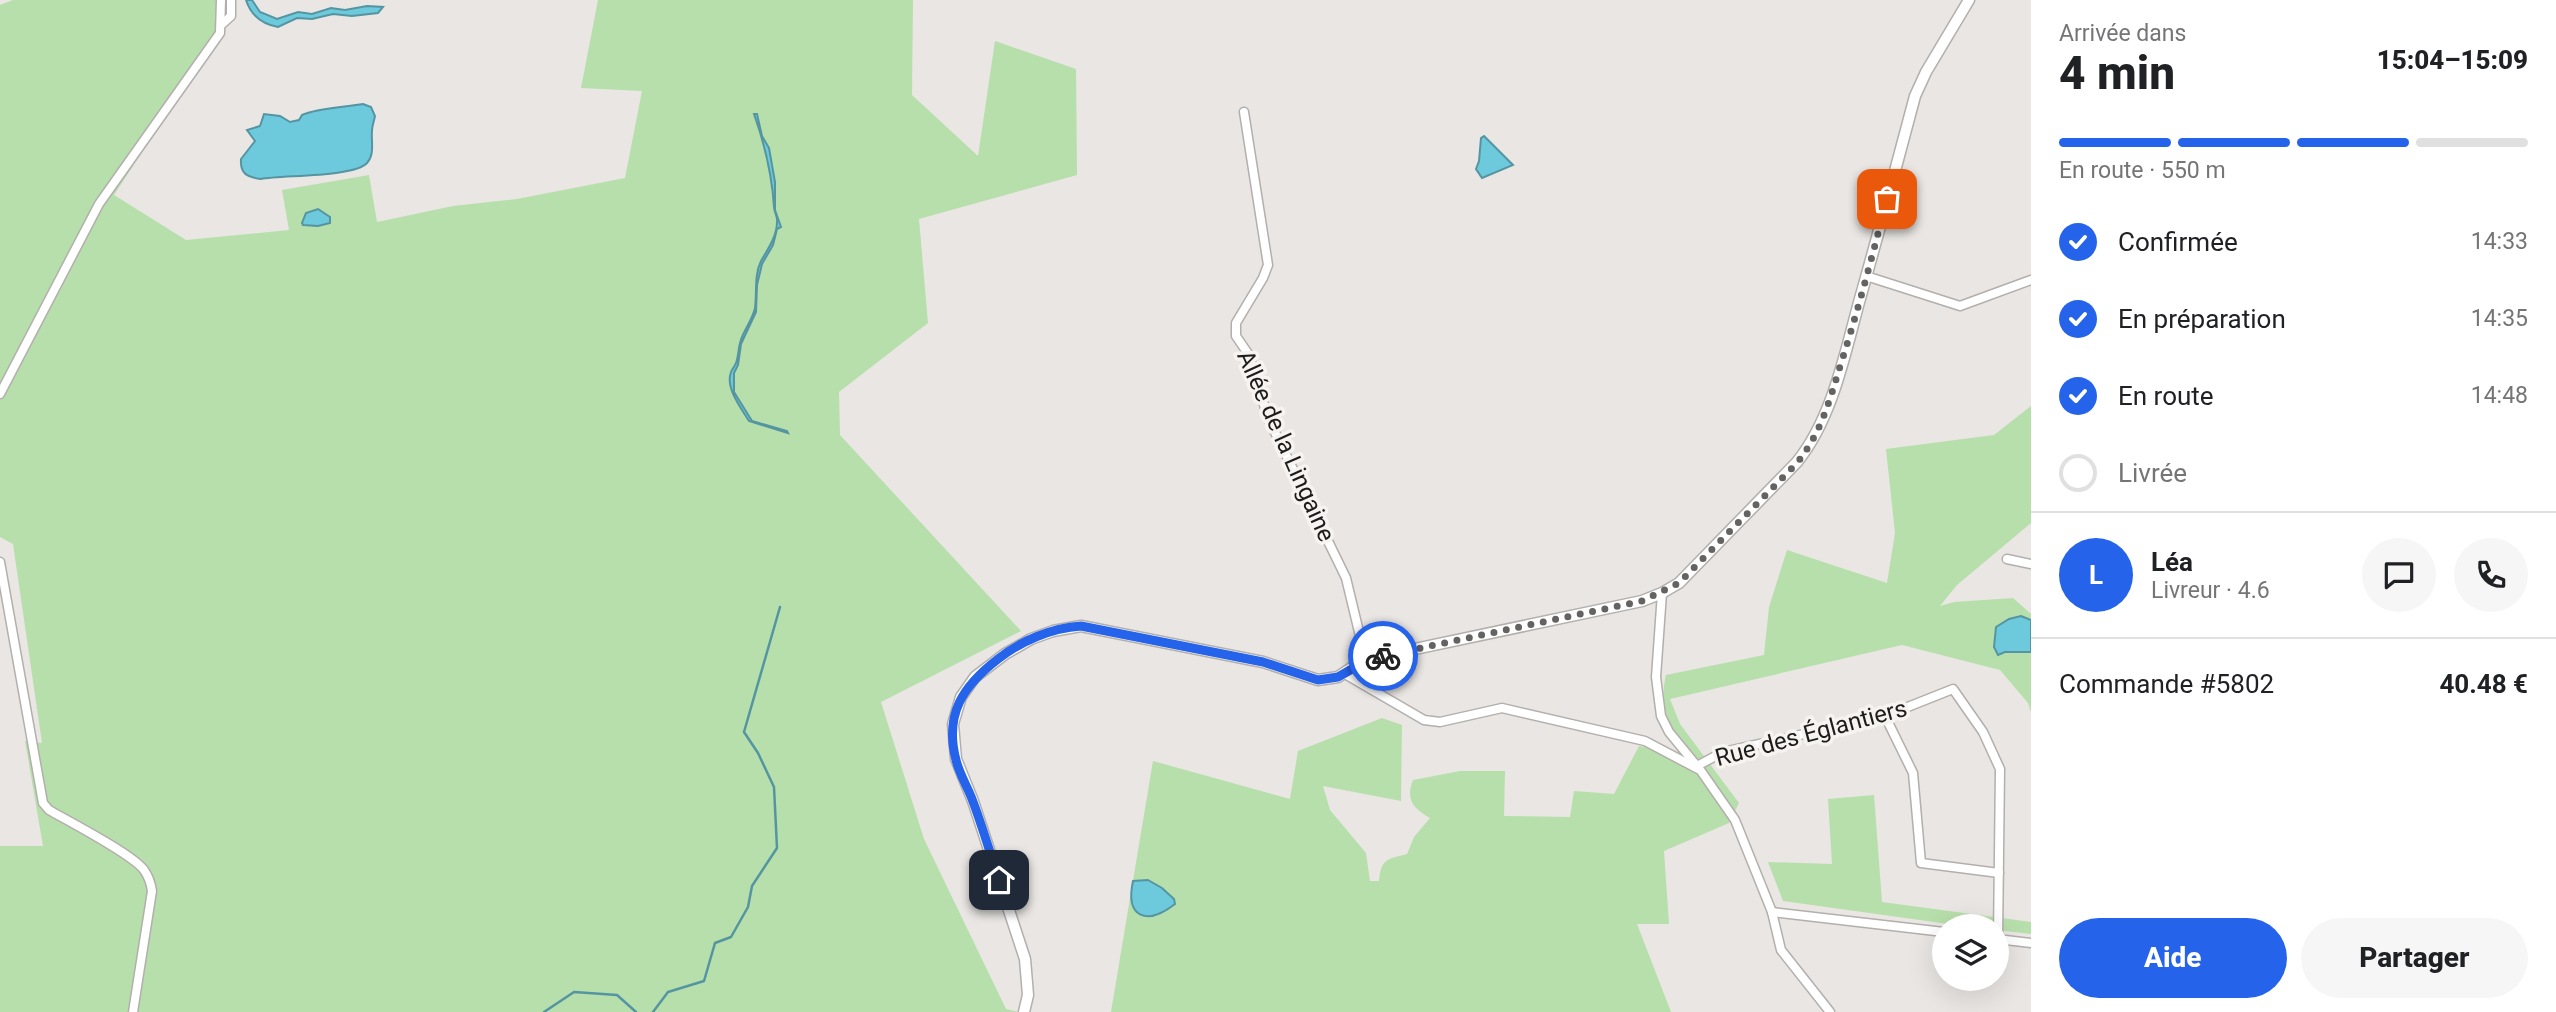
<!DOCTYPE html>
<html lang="fr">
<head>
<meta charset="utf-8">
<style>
	:root { --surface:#fff; --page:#f6f6f6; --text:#202124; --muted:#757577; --line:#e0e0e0; --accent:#2563eb }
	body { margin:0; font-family:Roboto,sans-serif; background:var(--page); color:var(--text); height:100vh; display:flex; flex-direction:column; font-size:26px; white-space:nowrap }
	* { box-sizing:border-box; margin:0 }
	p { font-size:23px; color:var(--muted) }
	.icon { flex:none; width:38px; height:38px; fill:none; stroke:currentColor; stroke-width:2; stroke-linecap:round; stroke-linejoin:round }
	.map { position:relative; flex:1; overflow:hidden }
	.sheet { display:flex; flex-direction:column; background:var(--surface); width:525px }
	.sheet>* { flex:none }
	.controls { position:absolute; left:1932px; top:914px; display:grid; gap:14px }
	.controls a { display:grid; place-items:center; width:77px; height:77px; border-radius:50%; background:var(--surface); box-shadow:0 7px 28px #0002; font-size:35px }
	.pin { position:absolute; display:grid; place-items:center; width:60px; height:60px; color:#fff; margin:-30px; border-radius:14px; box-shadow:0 4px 10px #0006 }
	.courier { position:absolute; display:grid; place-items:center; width:70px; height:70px; margin:-35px; border:5px solid #2563eb; border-radius:50%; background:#fff; color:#222; box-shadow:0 2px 9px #0007 }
	.summary em { font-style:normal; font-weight:800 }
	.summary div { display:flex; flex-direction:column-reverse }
	.summary { display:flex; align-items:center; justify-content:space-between; height:119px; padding:0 28px }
	h1 { font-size:46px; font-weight:800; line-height:52px }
	.bar { display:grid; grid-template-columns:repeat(4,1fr); gap:10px 7px; align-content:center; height:84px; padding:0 28px }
	.bar i { height:9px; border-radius:5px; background:var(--line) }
	.bar .current { background:var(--accent) }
	.bar p { grid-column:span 4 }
	.line { display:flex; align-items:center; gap:18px; padding:0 28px; border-top:2px solid var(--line) }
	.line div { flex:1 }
	.round { display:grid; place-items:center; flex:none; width:74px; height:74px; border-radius:37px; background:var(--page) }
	ol { padding:0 28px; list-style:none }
	li { display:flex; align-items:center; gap:21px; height:77px }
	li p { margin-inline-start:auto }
	li .icon { padding:7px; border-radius:50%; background:var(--accent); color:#fff; stroke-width:4 }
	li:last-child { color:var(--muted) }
	li i { width:38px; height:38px; border:4px solid var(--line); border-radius:50% }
	.cta { display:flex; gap:14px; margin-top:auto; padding:14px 28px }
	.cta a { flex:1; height:80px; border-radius:42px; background:var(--accent); color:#fff; font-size:28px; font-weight:800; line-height:80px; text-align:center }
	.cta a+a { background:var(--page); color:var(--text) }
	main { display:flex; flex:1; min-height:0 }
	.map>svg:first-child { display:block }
	.green { fill:#b7dfab }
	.water { fill:#6dc9dc; stroke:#5595a2; stroke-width:2 }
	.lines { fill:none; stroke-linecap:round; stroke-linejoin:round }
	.stream { stroke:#5595a2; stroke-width:2.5 }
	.minor-casing { stroke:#b2afad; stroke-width:11 }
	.tertiary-casing { stroke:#b2afad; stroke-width:13 }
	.minor { stroke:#fff; stroke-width:8 }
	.tertiary { stroke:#fff; stroke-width:10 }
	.done { stroke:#646361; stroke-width:7; stroke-dasharray:0 12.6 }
	.route { stroke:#2563eb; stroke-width:9 }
	.labels { text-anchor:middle; stroke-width:7; stroke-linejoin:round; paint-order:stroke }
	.street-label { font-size:24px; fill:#1d1c1b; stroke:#f6f3f0 }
</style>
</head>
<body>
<main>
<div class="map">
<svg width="2031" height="1012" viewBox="0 0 2031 1012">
	<rect width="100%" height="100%" fill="#e9e6e3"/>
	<g class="green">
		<path d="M13,0H221L220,33L114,195L186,240L289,230L282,190L369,175L377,222L453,206L517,199L625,178L642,91L581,88L598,0H913L912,95L978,156L995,41L1076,69L1077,175L919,219L928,323L839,392L840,435L1021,631L881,702L924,839L1006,1009L1019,1012H0V846H43L25,741L42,743L13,544L0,537V5Z"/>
		<path d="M2031,406V523L1957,585L1940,606L1954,602L2013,598L2031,614V712L2028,703L2000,670L1902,645L1670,699L1680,724L1739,803L1729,823L1664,851L1669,924H1637L1671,1012H1111L1153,761L1290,799L1298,751L1382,718L1402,725L1401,801L1323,786L1330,810L1366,853L1370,881H1379C1381,859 1387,859 1407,854L1414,837L1430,818C1414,809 1405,800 1413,780L1460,771H1505L1504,816L1570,817L1574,791L1614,794L1639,746L1678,753C1670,727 1659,702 1666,675L1764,655L1769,607L1787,550L1887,583L1895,533L1886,449L1994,435Z"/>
		<path d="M1874,795L1882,902L2031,922V934L1997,930V926H1963L1783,901L1768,862L1832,864L1828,799Z"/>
	</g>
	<g class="water">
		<path d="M246,0H252L260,12L277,19L298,12L312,14L331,8L345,10L367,6L383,7L378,13L352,16L333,14L312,19L297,18L278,27C262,24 251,16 246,0Z"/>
		<path d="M363,104L371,107L375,116C374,121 372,126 372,131C371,142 375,154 367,163C355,177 283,175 261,179C247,177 240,174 241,159L255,141L247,130L260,126L264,114L280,116L290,122L299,120L302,115C316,108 346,107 363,104Z"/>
		<path d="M754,114H757L762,136L769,148L775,182V210L781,227L777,229L773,245L762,264L757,285L756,312L741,344L738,365L734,373V392L752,421L787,431L788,433L749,421C741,408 725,388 731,372C732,369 735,366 736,363C739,355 738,346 742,337C746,327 753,318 755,308C757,293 754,275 761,261C768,249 777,236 777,222C778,217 774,212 774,207C772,174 765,145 754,114Z"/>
		<path d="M1484,136L1513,165L1482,178L1476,169L1479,161L1481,138Z"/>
		<path d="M318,209L330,217V223L318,226L303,225L302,223L306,213Z"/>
		<path d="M2021,616L2031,620V652H2005L1998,655L1994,647L1996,627L2009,619Z"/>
		<path d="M1148,880L1162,888L1174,899L1175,904C1147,926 1125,918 1133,881Z"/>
	</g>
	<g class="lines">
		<g class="stream">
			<path d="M544,1012L574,992L617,995L636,1012"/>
			<path d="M653,1012L668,992L704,981L715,943L731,937L748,907L752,886L777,848L774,787L758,753L744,732L780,607"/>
		</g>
		<defs>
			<g id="minor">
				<path d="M221,25L231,16V0"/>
				<path d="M1244,112L1268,265L1263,278L1236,323V336L1249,355L1268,418L1346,578L1366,661"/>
				<path d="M1866,276L1960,306L2031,280"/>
				<path d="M0,394L99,204L220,33L221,0"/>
				<path d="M2007,559L2031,564"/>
				<path d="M0,562L43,803L49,810C70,822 132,854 144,870C149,877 151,884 152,891L133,1012"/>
				<path d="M1662,593L1656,677L1661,716L1669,732L1701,771L1735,820L1772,912L1781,950L1830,1012"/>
				<path d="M1345,674L1424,720L1440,722L1502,708L1645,741L1698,769"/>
				<path d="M1885,716L1913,773L1921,863L1999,873"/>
				<path d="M1697,766L1723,752L1885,716L1953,689L1983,732L2000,769L1998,939"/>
				<path d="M1772,912L1944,932"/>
				<path d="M1997,939L2031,943"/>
			</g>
			<path id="tertiary" d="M1024,1012L1028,995L1025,959L973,801L956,759L953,724L961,697L975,677L1005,654L1031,639L1053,631L1081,626L1263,662L1318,680L1338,677L1356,665L1377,657L1642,601L1662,593L1679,583L1797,462C1835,415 1846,346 1863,288C1881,224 1898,160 1915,96L1926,72L1969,0"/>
		</defs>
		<use href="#minor" class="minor-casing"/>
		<use href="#tertiary" class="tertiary-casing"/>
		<use href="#minor" class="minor"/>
		<use href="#tertiary" class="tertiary"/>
	</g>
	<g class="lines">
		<path class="done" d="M1383,656L1642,601L1679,583L1797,463C1823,430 1830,398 1842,360C1859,307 1873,253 1887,199"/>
		<path class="route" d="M999,880C990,853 982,825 972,799C967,786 959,773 956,760C944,714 963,686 998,659C1021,641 1051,628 1081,626L1263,662L1318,680L1338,677L1366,661L1383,656"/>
	</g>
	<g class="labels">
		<g class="street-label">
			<text transform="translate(1286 446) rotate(66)" y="8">Allée de la Lingaine</text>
			<text transform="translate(1811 733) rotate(-15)" y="8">Rue des Églantiers</text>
		</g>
	</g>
</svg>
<div class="controls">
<a><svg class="icon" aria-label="layers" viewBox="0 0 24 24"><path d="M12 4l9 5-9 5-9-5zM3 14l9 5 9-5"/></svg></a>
</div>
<div class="pin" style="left:1887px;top:199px;background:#ea580c"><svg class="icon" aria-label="bag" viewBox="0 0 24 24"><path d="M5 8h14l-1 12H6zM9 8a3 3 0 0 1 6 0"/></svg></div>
<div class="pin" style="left:999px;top:880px;background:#1f2937"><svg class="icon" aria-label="home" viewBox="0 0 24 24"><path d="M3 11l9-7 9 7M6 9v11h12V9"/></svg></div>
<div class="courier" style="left:1383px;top:656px"><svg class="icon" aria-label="bike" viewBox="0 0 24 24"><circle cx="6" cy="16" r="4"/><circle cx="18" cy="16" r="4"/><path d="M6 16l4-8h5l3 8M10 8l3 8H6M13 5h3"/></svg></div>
</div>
<section class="sheet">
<div class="summary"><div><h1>4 min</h1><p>Arrivée dans</p></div><em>15:04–15:09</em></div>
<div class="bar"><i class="current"></i><i class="current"></i><i class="current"></i><i></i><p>En route · 550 m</p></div>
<ol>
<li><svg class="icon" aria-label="check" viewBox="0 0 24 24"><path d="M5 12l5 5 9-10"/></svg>Confirmée<p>14:33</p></li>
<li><svg class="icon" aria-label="check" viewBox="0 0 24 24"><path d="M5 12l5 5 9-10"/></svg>En préparation<p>14:35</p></li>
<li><svg class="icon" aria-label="check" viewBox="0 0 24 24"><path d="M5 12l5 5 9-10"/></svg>En route<p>14:48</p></li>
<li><i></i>Livrée</li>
</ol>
<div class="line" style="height:126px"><b class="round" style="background:var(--accent);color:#fff">L</b><div><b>Léa</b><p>Livreur · 4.6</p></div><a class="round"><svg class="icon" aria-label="chat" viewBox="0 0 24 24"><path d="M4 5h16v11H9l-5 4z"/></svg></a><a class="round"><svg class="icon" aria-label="phone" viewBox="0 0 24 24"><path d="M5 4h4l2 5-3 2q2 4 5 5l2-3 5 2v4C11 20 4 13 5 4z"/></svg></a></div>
<div class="line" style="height:91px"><div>Commande #5802</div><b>40.48 €</b></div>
<div class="cta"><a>Aide</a><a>Partager</a></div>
</section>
</main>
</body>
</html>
